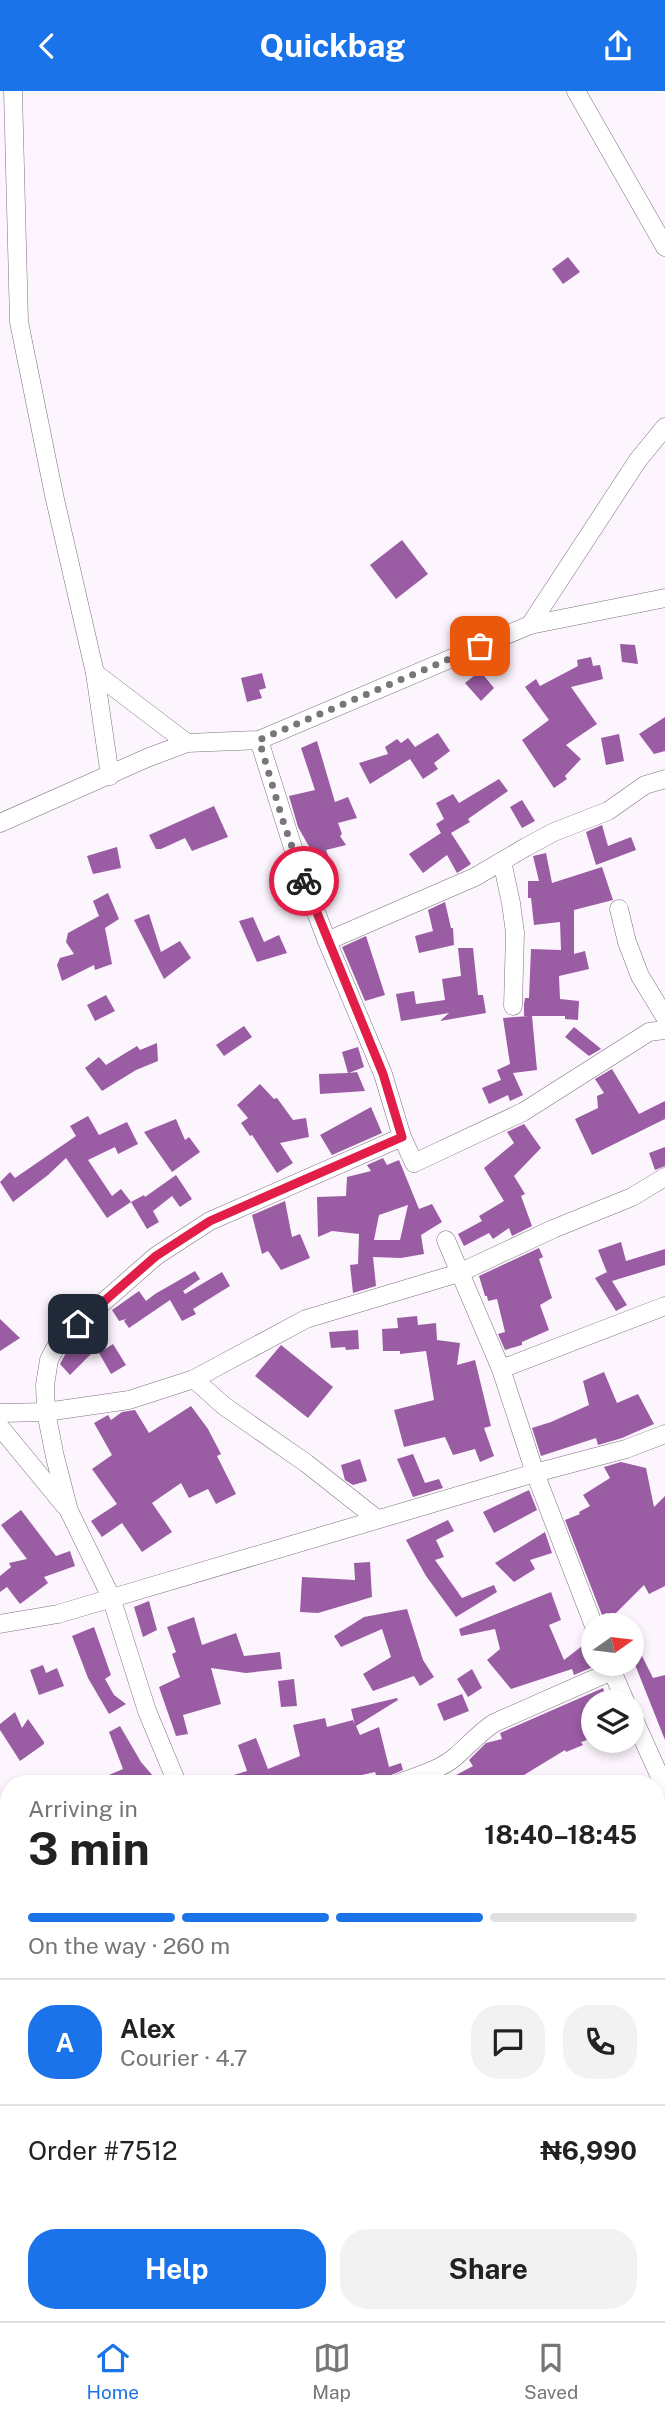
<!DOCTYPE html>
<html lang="en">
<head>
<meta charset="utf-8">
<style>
	:root { --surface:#fff; --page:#f2f2f2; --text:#222; --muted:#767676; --line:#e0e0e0; --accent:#1a73e8 }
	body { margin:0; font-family:"Public Sans",sans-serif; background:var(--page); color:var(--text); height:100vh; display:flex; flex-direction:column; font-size:26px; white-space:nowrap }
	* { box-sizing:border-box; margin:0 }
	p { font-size:23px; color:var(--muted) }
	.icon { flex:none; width:38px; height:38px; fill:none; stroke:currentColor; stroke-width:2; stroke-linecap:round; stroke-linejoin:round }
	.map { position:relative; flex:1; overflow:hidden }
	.panel { position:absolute; left:0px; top:1684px; width:665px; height:548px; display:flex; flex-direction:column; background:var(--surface); border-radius:28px 28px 0 0; box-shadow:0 4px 10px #0003 }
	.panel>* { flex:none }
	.needle { width:46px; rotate:76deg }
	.fabs { position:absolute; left:581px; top:1522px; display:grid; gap:14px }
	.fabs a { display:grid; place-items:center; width:63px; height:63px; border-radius:50%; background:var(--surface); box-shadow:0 4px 10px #0003; font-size:35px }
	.pin { position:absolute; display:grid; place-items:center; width:60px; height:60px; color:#fff; margin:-30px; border-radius:14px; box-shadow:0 4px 10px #0006 }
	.courier { position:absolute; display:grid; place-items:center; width:70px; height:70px; margin:-35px; border:5px solid #e11d48; border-radius:50%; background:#fff; color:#222; box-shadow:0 2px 9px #0007 }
	.overview em { font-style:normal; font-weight:700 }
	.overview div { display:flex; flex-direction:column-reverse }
	.overview { display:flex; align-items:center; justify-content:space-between; height:119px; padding:0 28px }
	h1 { font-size:46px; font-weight:700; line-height:52px }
	.bar { display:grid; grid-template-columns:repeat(4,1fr); gap:10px 7px; align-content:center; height:84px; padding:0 28px }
	.bar i { height:9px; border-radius:5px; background:var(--line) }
	.bar .current { background:var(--accent) }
	.bar p { grid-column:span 4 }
	.line { display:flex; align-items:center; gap:18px; padding:0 28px; border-top:2px solid var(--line) }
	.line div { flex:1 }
	.round { display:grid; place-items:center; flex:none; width:74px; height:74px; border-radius:28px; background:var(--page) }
	.button { display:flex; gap:14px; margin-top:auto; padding:14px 28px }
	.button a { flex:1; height:80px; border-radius:28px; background:var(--accent); color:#fff; font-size:28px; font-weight:700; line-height:80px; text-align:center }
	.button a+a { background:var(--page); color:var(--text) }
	header { display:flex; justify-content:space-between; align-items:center; height:91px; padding:0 28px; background:var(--accent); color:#fff; font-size:32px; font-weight:700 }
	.tab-bar { display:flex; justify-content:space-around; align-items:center; height:98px; border-top:2px solid var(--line); background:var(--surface); font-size:19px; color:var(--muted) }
	.tab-bar a { display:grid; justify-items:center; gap:4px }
	.tab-bar .current { color:var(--accent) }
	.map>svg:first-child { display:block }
	.building { fill:#9a5ca3; fill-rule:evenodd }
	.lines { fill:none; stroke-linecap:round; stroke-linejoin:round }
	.minor-casing { stroke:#7c717e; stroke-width:19 }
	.minor { stroke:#fff; stroke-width:18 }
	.done { stroke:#7a747b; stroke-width:7; stroke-dasharray:0 12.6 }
	.route { stroke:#e11d48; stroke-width:9 }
</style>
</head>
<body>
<header><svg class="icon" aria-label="back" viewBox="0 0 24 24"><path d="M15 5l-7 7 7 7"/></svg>Quickbag<svg class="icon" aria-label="share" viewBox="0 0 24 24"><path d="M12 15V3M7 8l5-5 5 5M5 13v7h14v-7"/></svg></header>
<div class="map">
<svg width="665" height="2230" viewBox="0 0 665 2230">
	<rect width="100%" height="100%" fill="#fdf5fe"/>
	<g class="building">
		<path d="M568,166L580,181L563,193L552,178Z"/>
		<path d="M402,449L428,483L396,508L370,474Z"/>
		<path d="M620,553L635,554L638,573L622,571Z"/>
		<path d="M591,566L593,575L600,574L603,588L571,596L597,633L566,654L581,668L565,685L567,688L554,697L522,649L549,629L525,596L536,588L540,595L578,575L577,569Z"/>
		<path d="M480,580L494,597L481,610L465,592Z"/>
		<path d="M262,582L266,597L259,599L262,607L247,611L241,587Z"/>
		<path d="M665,626V660L654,663L639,643Z"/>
		<path d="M438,642L450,660L434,672L438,678L423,688L410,668L370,693L359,672L388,663L385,656L397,648L401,652L408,647L415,656Z"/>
		<path d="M619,643L624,670L606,674L601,647Z"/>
		<path d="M317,650L335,711L348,706L357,727L338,732L342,743L340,745L346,754L326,759L336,785L328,789L298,736L289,705L315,699L301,657Z"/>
		<path d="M499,688L508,700L468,728L470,731L451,742L471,773L457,782L447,764L423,782L409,763L441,742L436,733L444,728L436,712L453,703L459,712Z"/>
		<path d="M522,709L535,730L522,737L510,716Z"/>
		<path d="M214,715L228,746L192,760L185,747L161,758H156L149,744Z"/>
		<path d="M602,734L608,755L631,746L636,759L596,774L586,741Z"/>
		<path d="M117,756L121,777L93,783L87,765Z"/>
		<path d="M546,762L552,792L602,776L613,809L574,819V863L585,860L589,878L559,885L560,908L579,910L578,929L565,928V925H532L537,979L513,982L523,1004L510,1010L508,1004L489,1013L482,997L501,989L497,979L510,973L503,927L529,925H524V913L525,907H529L531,858L561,859L560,831L534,834L531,807H528V790H539L533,765Z"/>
		<path d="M108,802L119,828L105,837L112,873L95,879L94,874L62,890L57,874L60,867L74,863L66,851L68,842L99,825L93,810Z"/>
		<path d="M445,811L451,837H453L454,854L419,862L415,845L433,840L428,819Z"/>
		<path d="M149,823L161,861L180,850L191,867L164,888L134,829Z"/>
		<path d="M253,826L264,851L279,844L287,862L257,871L239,830Z"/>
		<path d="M366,845L385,904L365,910L342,856Z"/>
		<path d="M458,857H473L478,904H483L486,922L440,930L449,922L401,930L396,903L414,900L416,913L445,909L442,888L461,885Z"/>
		<path d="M106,904L115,920L95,930L87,914Z"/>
		<path d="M244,935L252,946L224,965L216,954Z"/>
		<path d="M574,936L600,957L601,958L589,965L565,946Z"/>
		<path d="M157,952L158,970L136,979L102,1000L85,977L99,966L106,974L137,955L140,959Z"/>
		<path d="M358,956L364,976L349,982L357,981L365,1000L320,1003L319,983L348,982L342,961Z"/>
		<path d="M612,978L639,1023L665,1010V1028L592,1064L575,1028L598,1017L597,1005L604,1002L595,988Z"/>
		<path d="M260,993L274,1008L277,1007L293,1029L306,1027L309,1046L280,1052L293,1072L277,1082L252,1044L250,1045L241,1032L248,1027L237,1014Z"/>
		<path d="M371,1016L382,1042L332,1064L320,1044Z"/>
		<path d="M88,1025L99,1044L127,1031L138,1053L118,1063L115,1056L88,1069L112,1105L121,1098L131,1111L107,1127L66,1067L48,1084L13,1111L0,1091L10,1081L15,1087L76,1045L70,1035Z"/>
		<path d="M176,1028L185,1049L189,1046L200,1061L172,1081L144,1041Z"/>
		<path d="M524,1033L541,1057L514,1085L525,1103L521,1105L532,1135L512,1145L509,1137L493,1148L489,1142L464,1155L458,1143L482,1130L479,1125L504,1110L484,1077L514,1052L507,1041Z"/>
		<path d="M665,1056V1075L655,1079L649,1062Z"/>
		<path d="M383,1067L387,1074L399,1069L419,1118L432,1113L442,1131L421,1144L424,1163L401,1167L373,1166L376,1195L353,1202L350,1174L358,1173L359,1143L332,1140L318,1146L317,1106L346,1105L347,1086L371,1080L367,1074ZM408,1114L400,1149H374L379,1124Z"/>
		<path d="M176,1084L192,1108L180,1116L172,1105L153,1120L159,1131L147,1138L131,1111L144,1104L145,1106Z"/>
		<path d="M285,1110L292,1146L300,1143L310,1167L281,1179L268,1160L262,1163L252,1124Z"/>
		<path d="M621,1151L626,1170L665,1158V1174L612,1190L627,1214L616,1220L595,1187L607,1181L608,1184L598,1159Z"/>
		<path d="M539,1157L543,1166L539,1168L552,1207L540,1214L549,1239L522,1251V1254L505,1259L498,1243L505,1241L497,1208L488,1210L487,1205H485L479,1185Z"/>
		<path d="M195,1180L200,1188L183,1200L185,1203L222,1181L230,1195L193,1218L196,1223L182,1230L170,1209L129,1237L124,1230L126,1228L119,1230L112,1219L139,1200L146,1210L155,1203Z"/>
		<path d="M417,1225L418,1234L436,1232L437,1249L460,1252L457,1274L475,1269L491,1335L484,1337L494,1365L480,1371L475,1358L453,1364L445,1346L404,1356L394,1319L434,1309L426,1260L400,1263V1260H383L382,1238L398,1237L397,1227Z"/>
		<path d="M0,1228L20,1247L0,1260Z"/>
		<path d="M358,1239L359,1258L346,1259L345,1256L331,1257L329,1241Z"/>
		<path d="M82,1245L95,1259L70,1284L60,1273L67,1260Z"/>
		<path d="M113,1253L126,1274L111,1283L99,1262Z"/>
		<path d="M281,1254L333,1296L308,1327L255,1285Z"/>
		<path d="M604,1281L617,1312L638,1303L654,1333L622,1347L598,1354L596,1347L541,1365L532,1337L551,1331L589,1314L583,1290Z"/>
		<path d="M191,1315L208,1338L221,1363L217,1365L236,1403L216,1413L208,1398L189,1407L181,1392L152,1412L172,1441L142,1461L122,1432L102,1446L91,1430L117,1413L92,1378L112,1364L94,1332L108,1324L111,1329L122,1321L135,1319L149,1342Z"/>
		<path d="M413,1363L425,1392L439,1388L443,1397L413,1406L397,1368Z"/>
		<path d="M360,1368L367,1390L353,1394L345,1389L341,1374Z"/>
		<path d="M621,1371L646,1377L654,1416L665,1405V1495L649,1503L644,1494L610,1528L607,1522L602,1524L565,1429L580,1423L579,1421L590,1415L583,1404L610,1387L604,1376Z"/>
		<path d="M529,1399L537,1419L494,1442L483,1421Z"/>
		<path d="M21,1419L56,1465L70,1460L75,1475L44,1486L48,1492L20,1513L7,1496L0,1501V1485L11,1476L9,1472L27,1468L1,1434Z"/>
		<path d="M448,1429L454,1440L436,1449L444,1466L435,1469L462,1507L494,1494L497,1501L456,1526L426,1485L406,1449Z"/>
		<path d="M545,1441L552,1462L530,1469L535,1478L514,1491L495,1472Z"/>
		<path d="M370,1471L372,1506L318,1522L300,1521L302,1486L355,1489L354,1472Z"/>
		<path d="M551,1501L561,1529L549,1534L564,1569L586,1552L593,1576L574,1584L572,1578L511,1598L487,1569L500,1558L495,1538L461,1545L459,1538Z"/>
		<path d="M149,1510L157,1539L143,1546L134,1516Z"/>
		<path d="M407,1518L423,1569L434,1586L420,1595L414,1585L373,1600L363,1583L391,1566L382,1538L341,1556L334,1545L364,1526Z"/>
		<path d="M194,1526L202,1554L236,1542L244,1565L280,1561L282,1578L246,1582L211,1577L221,1613L183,1624L188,1643L176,1645L159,1596L180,1586L172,1563L176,1561L167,1536Z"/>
		<path d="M94,1536L111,1584L105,1588L114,1604L126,1613L109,1623L88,1587L72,1545Z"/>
		<path d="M632,1545L653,1587L665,1584V1649L632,1566Z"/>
		<path d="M43,1574L46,1582L57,1577L64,1595L39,1604L30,1579Z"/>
		<path d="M472,1578L482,1597L468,1606L457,1588Z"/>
		<path d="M294,1588L297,1615L281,1616L278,1590Z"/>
		<path d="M603,1597L608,1612H593V1647L581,1651L583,1654L566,1661L565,1659L524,1684L529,1692H441L473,1675L469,1669L486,1652L502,1648L500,1642Z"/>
		<path d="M462,1603L469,1620L444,1630L437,1613Z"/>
		<path d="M397,1607L398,1609L356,1635L360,1644L379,1636L389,1676L401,1672L403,1679L391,1684L388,1692H379L375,1681L340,1689V1692H306L305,1686L288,1692H218L217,1689L247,1680L238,1654L256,1647L268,1678L300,1665L293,1634L325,1627L327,1636L353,1629L355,1634L351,1618Z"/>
		<path d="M15,1621L22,1637L28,1628L44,1651V1653L20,1670L0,1639V1633Z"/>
		<path d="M120,1635L141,1671L159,1692H90L123,1678L109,1641Z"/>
	</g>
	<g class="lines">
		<defs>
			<g id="minor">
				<path d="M13,0L19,231L54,404L95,582L110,685"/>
				<path d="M576,0L665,156"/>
				<path d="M530,534L638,369L665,336"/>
				<path d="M95,582L187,652"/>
				<path d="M259,649L300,779L327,850L383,983L402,1046L414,1072L523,1021L649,941L665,939"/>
				<path d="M0,732L147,667L187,652L259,649L530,534L665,507"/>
				<path d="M502,770L511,812L515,842L513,915"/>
				<path d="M619,818L627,851L640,885L665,926"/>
				<path d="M327,850L475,786L526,756L554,741L608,720L645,694L665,688"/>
				<path d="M446,1149L501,1278L535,1382L594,1535"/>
				<path d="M501,1278L665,1215"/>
				<path d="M194,1288L224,1315L306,1372L377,1428"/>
				<path d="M0,1322L46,1321L129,1309L194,1288L306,1228L459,1182L553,1138L632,1106L665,1086"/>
				<path d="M0,1336L65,1415"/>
				<path d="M0,1533L58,1523L535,1382L626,1358L665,1343"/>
				<path d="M609,1573L626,1612"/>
				<path d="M632,1624L665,1697L656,1700"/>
				<path d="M177,1692L147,1620L111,1506L69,1420L55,1366L46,1321L45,1294L49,1269L59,1250L156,1165L210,1130L402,1046"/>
				<path d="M399,1692C417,1685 440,1679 455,1666C469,1654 479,1642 494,1632L612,1580"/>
				<path d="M0,1788L9,1790"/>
				<path d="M656,1910L665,1909"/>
				<path d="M0,2000L8,2013"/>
				<path d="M656,2098L665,2096"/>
				<path d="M153,2222L159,2230"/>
				<path d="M362,2222L364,2230"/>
				<path d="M185,2230L201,2222"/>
			</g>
		</defs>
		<use href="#minor" class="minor-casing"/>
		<use href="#minor" class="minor"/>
	</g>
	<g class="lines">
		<path class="done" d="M304,790L283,730L259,649L480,555"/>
		<path class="route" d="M78,1233L156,1165L210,1130L402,1046L383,983L304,790"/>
	</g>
</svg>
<div class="fabs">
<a><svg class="needle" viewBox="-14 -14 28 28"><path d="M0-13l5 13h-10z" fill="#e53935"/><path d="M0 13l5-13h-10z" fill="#767676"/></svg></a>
<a><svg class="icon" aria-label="layers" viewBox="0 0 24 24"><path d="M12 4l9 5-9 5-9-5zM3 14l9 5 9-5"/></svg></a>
</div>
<div class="pin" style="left:480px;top:555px;background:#ea580c"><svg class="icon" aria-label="bag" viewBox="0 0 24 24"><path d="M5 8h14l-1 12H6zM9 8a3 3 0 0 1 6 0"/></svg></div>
<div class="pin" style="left:78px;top:1233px;background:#1f2937"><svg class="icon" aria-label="home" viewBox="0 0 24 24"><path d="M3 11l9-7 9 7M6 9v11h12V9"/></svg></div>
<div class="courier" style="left:304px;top:790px"><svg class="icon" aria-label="bike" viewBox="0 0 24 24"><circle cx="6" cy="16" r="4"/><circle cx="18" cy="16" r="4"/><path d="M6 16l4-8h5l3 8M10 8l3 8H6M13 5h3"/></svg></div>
<section class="panel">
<div class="overview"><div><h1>3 min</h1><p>Arriving in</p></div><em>18:40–18:45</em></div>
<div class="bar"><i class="current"></i><i class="current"></i><i class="current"></i><i></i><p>On the way · 260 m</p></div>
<div class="line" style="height:126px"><b class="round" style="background:var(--accent);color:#fff">A</b><div><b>Alex</b><p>Courier · 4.7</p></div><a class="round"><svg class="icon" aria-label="chat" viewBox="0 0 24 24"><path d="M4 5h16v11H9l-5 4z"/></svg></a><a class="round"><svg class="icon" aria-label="phone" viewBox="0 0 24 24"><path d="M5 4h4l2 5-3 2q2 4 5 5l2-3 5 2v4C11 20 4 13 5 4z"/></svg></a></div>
<div class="line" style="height:91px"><div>Order #7512</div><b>₦6,990</b></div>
<div class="button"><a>Help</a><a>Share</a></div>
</section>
</div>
<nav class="tab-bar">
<a class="current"><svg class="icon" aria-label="home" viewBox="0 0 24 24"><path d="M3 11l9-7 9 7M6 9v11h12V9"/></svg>Home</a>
<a><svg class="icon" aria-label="map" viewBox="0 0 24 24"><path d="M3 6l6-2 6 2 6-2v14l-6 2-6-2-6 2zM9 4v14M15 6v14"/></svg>Map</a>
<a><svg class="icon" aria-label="saved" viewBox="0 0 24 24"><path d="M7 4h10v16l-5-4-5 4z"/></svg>Saved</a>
</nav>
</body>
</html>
